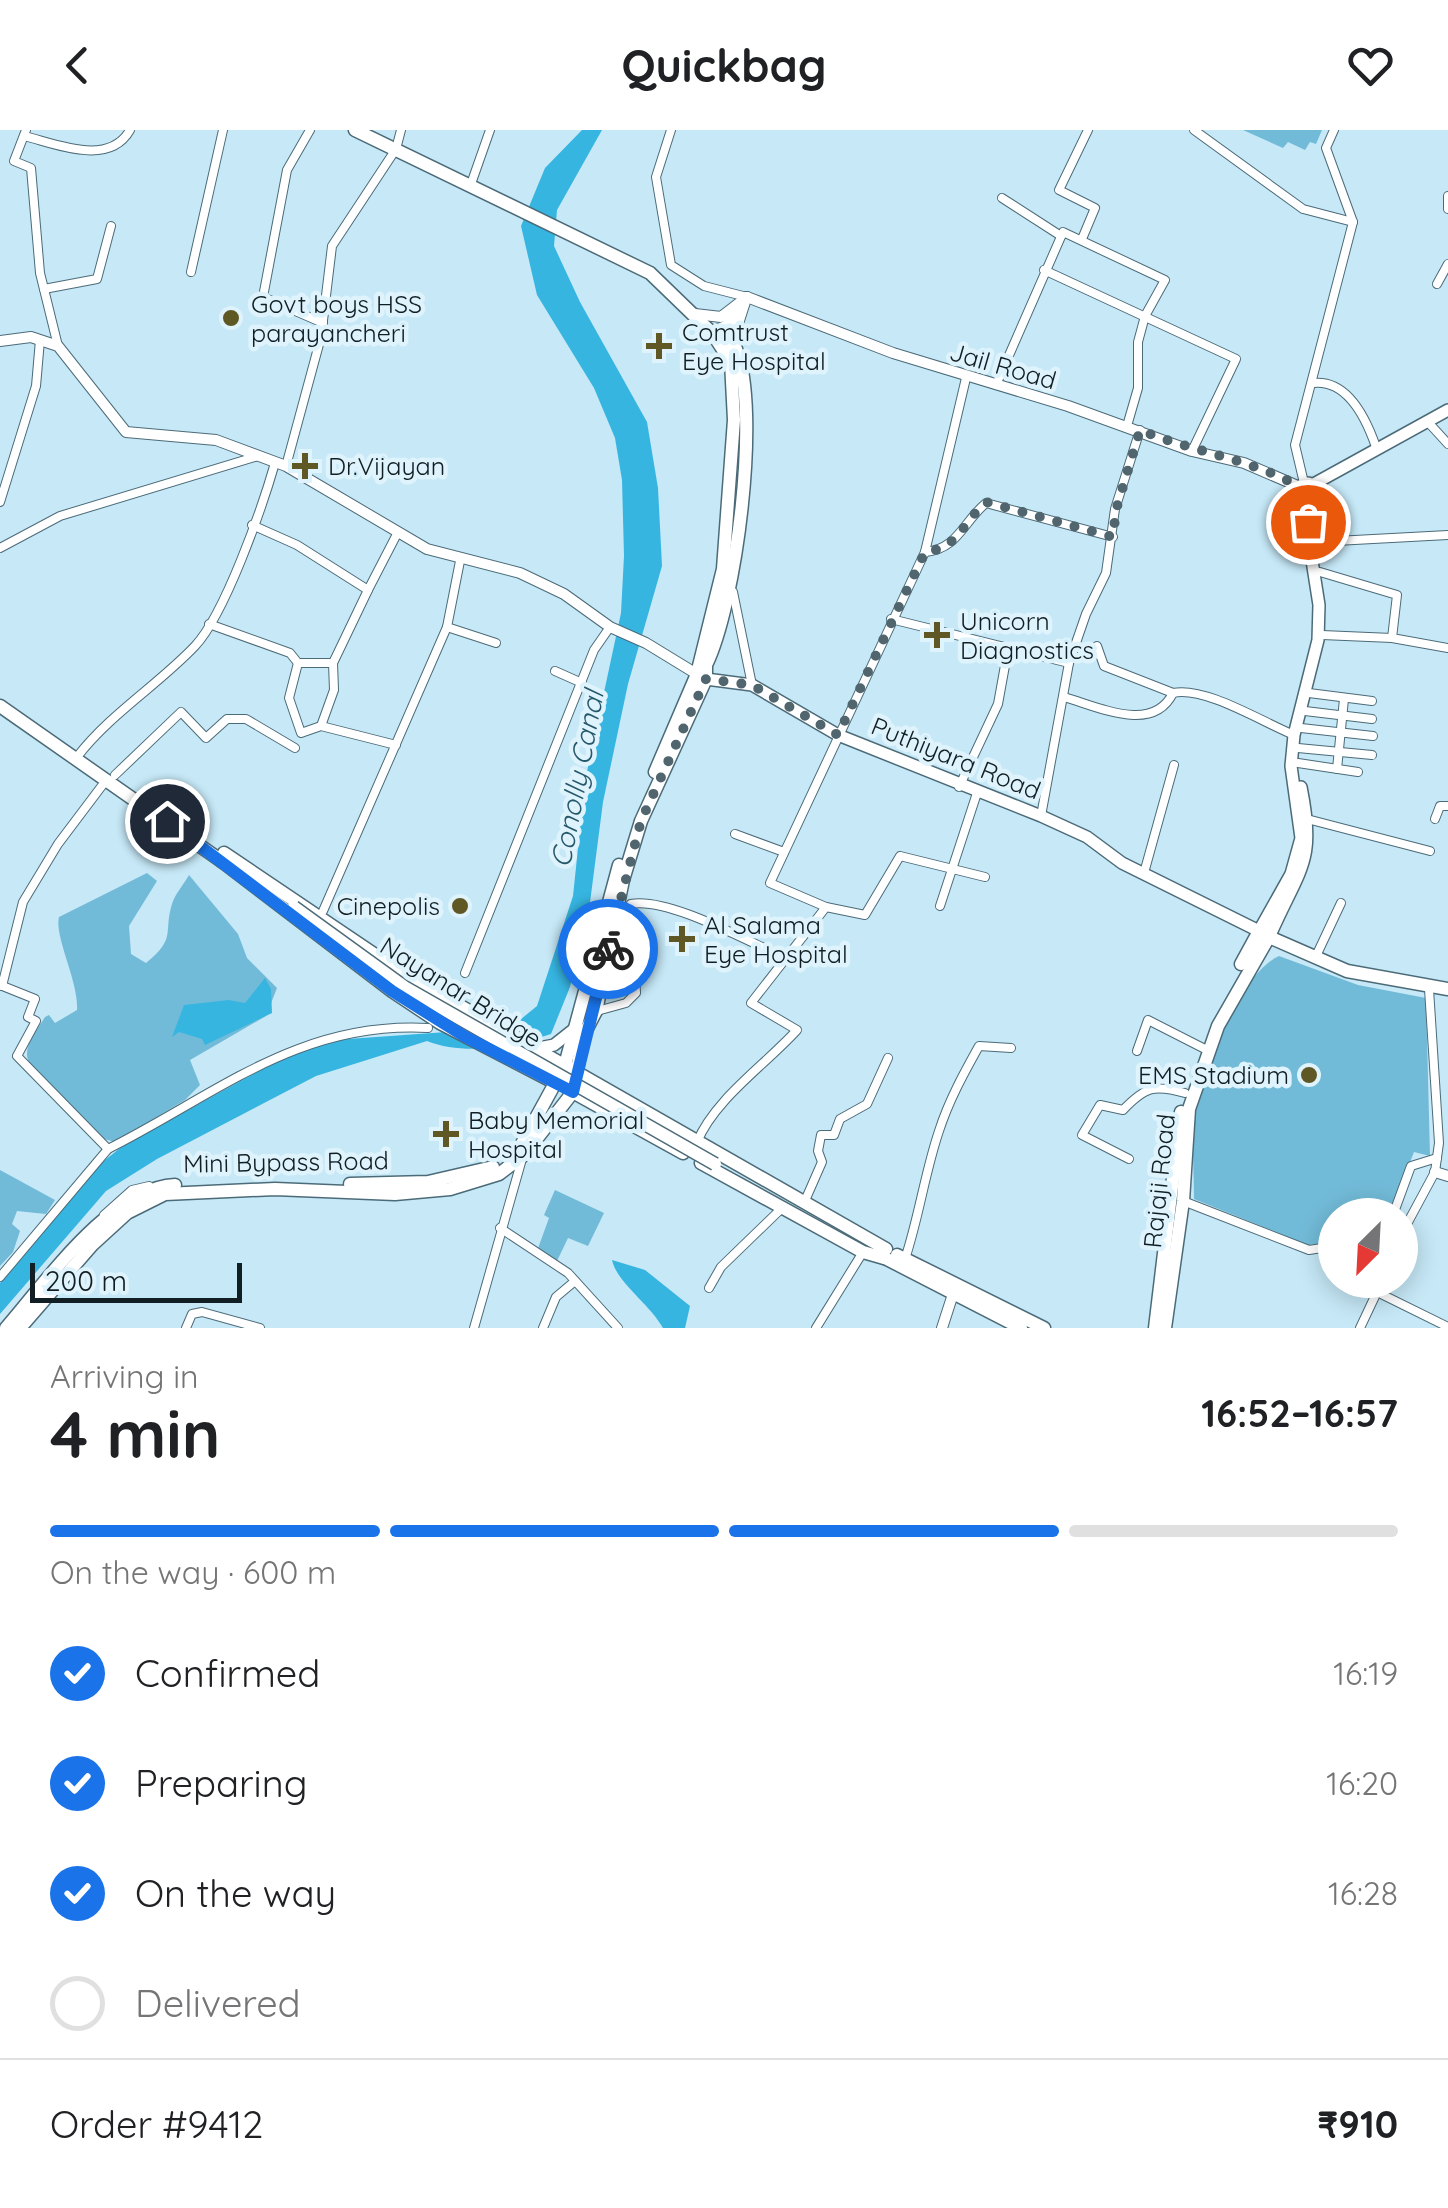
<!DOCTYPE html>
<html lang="en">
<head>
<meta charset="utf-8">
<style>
	:root { --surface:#fff; --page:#f6f6f6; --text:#202124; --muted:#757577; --line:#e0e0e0; --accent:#1a73e8 }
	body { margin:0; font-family:Quicksand,sans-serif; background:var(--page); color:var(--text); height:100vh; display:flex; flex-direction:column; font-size:38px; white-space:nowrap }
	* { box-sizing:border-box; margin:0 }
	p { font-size:32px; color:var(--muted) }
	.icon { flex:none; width:55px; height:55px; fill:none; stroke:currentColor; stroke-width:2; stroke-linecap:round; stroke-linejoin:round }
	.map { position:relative; height:1198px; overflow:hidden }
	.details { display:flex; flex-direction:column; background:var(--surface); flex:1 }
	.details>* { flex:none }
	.needle { width:65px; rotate:204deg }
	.controls { position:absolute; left:1318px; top:1068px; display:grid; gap:20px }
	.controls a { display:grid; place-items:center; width:100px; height:100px; border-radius:50%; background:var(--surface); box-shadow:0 5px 25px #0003; font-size:50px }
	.scale { position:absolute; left:30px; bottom:25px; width:212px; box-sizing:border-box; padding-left:10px; border:5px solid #111e23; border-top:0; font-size:28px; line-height:35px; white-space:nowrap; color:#111e23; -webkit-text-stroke:8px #def3fc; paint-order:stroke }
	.pin { position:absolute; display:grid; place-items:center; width:85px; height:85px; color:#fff; margin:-42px; border:5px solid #fff; border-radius:50%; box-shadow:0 2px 10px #0007 }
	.courier { position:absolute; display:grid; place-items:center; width:100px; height:100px; margin:-50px; border:8px solid #1a73e8; border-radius:50%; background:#fff; color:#222; box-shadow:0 2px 12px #0007 }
	.headline em { font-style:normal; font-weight:700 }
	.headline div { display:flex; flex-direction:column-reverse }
	.headline { display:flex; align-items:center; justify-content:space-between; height:170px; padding:0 50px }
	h1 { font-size:65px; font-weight:700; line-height:75px }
	.bar { display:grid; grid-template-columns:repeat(4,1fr); gap:15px 10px; align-content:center; height:120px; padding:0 50px }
	.bar i { height:12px; border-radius:8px; background:var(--line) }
	.bar .current { background:var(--accent) }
	.bar p { grid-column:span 4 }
	.line { display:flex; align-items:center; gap:25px; padding:0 50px; border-top:2px solid var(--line) }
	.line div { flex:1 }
	ol { padding:0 50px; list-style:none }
	li { display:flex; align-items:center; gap:30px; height:110px }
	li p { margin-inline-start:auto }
	li .icon { padding:10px; border-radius:50%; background:var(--accent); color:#fff; stroke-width:4 }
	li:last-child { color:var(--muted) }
	li i { width:55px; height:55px; border:5px solid var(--line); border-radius:50% }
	header { display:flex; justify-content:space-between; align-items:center; height:130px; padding:0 50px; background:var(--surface); font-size:45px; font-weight:700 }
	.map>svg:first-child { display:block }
	.green { fill:#72bbd8 }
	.water { fill:#36b5e1 }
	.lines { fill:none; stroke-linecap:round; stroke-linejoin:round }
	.minor-casing { stroke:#4c6b78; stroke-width:10 }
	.tertiary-casing { stroke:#4c6b78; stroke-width:12 }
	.secondary-casing { stroke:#4c6b78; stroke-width:14 }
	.primary-casing { stroke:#4c6b78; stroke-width:15 }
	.minor { stroke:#fff; stroke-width:8 }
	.tertiary { stroke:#fff; stroke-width:10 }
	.secondary { stroke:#fff; stroke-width:11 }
	.primary { stroke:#fff; stroke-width:12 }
	.primary-bridge-casing { stroke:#4c6b78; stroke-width:15; stroke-linecap:butt }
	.primary-bridge { stroke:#fff; stroke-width:12 }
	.done { stroke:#50656d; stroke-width:10; stroke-dasharray:0 18 }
	.route { stroke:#1a73e8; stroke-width:12 }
	.poi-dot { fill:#5f5825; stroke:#def3fc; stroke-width:4 }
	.labels { text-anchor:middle; stroke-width:9; stroke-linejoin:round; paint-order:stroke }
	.poi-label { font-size:25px; fill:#111e23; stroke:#def3fc; text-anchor:start }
	.street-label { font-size:25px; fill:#111e23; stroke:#def3fc }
	.water-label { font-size:28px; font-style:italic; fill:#26586b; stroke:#def3fc }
</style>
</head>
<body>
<header><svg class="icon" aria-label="back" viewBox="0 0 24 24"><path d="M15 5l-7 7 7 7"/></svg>Quickbag<svg class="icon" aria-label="heart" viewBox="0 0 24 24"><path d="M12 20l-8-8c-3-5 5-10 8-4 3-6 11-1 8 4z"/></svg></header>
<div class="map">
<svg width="1448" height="1198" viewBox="0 0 1448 1198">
	<rect width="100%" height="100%" fill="#c6e8f7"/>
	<g class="green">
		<path d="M1243,0H1322L1316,14L1310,12L1305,20L1288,12L1283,18Z"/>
		<path d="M147,743L157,751L129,796L131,824L146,833C177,808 163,803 172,774C175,764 184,754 189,745L238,804L247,828L277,858L266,886L190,930L200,955L185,970L115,1012L104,1009C87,991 35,952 28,930C23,915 38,899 45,887L49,885L55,893L77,880C79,852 54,807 59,787Z"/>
		<path d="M1279,826L1358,855L1426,868L1430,1026L1414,1022L1389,1085H1335V1112L1308,1115L1194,1069C1194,1039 1191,1007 1195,977C1199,937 1243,842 1279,826Z"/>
		<path d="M0,1040L55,1070L46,1084L17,1081L12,1094L20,1101L13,1122L0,1136Z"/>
		<path d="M555,1060L604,1083L588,1116L568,1108L557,1131L537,1121L549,1088L544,1085Z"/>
	</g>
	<g class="water">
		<path d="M582,0H602L557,80L554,116L580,172L647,292L658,358L662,436L628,554L603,672L589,780L570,857L551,904C513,917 465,926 427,911L316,946L157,1029L106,1061L0,1184V1153L100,1034L124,1015L275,932L334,910L489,899L515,894L537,876L573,766L585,651L621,483L624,426L622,350L615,308L594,258L537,165L521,96L545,38Z"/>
		<path d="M265,848L271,859L272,883L205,915L202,909L179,902L172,907L184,875L229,870L245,873Z"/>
		<path d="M612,1130L645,1140L690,1176L685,1198H663C649,1173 617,1153 612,1130Z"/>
	</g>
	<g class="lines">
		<defs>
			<g id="minor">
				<path d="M26,0L14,31L31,38L40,143L58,216"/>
				<path d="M310,0L287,40L263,167L323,193"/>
				<path d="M671,0L656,47L671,135L704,156L747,167"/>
				<path d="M1194,0L1303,79L1353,92"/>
				<path d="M24,6C57,14 109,37 130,0"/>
				<path d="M471,54L490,0"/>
				<path d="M1448,66V79"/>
				<path d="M1002,68L1061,106"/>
				<path d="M1082,109L1095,78L1059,60L1088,0"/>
				<path d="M1044,140L1236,229L1192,321"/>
				<path d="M191,142L223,0"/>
				<path d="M1437,154L1448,134"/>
				<path d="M44,159L97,149L111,96"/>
				<path d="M1313,253C1348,249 1367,291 1376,317"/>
				<path d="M996,255L1063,102L1165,150L1145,186L1138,212V258L1127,296"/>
				<path d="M1427,291L1448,314"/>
				<path d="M286,336L321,207L332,116L396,19L401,0"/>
				<path d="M1304,353L1295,315L1353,92L1326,18L1334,0"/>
				<path d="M0,372L36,256L40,210"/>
				<path d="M252,395L297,415L368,460L398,402"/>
				<path d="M1317,412L1448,405"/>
				<path d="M0,418L60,386L258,326"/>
				<path d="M925,422C958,419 963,392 986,373L1113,407"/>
				<path d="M460,431L447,497L496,513"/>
				<path d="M1320,442L1397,465L1392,508L1448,518"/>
				<path d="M733,462L752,555"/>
				<path d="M891,489L1069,533"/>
				<path d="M209,494L290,523L298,533H333"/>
				<path d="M1322,505L1392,508"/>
				<path d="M1097,516L1104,536L1173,563"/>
				<path d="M298,533L289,568L301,603L321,596L396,615"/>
				<path d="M555,541L582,553"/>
				<path d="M1309,563L1372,571"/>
				<path d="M1064,567C1099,577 1153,604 1173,563C1205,556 1262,592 1294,605"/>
				<path d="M1305,581L1372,589"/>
				<path d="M321,596L334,560L333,533L368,460"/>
				<path d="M1301,598L1373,606"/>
				<path d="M1298,618L1372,625"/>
				<path d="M77,627C110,584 158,555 195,516C225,484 262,378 275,333"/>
				<path d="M1298,633L1358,642"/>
				<path d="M1337,639L1344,569"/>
				<path d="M115,645L181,582L206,608L227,589H246L295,618"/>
				<path d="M959,657L998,574L1008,519"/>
				<path d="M1041,686L1069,533L1086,484L1106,443L1115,379L1140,300"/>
				<path d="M1307,689L1430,721"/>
				<path d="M1435,689L1440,676H1448"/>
				<path d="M735,704L784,722"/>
				<path d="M1144,743L1174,635"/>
				<path d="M940,776L977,663"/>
				<path d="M826,777L865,785L900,726L985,747"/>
				<path d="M323,781L447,497"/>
				<path d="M1317,824L1341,773"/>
				<path d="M465,843L594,520L610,497"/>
				<path d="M0,855L35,869L28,887L36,891L17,926L108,1019C217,964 299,891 428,898"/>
				<path d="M2,856L23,772L58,714L107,649"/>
				<path d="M597,881L626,873L636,863L631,774C669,767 748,812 786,828"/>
				<path d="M1137,921L1148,890L1203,918"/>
				<path d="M697,1012C715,969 764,936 797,900L751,873L826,777L770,753L925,422L966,248"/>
				<path d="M1129,1029L1082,1005L1100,975L1123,980C1145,957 1154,954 1185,963"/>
				<path d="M1183,1071L1309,1120L1335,1116"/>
				<path d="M804,1073L822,1032L818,1021L821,1005H834L840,989L867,974L888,928"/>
				<path d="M104,1085L132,1060L149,1056"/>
				<path d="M1393,1085L1411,1036L1437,1028"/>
				<path d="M500,1098L568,1143L618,1198"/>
				<path d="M1400,1107L1435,1042L1439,1013L1429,859"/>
				<path d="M905,1129C919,1087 925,1042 939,1001C949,970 964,943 979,916L1011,918"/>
				<path d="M0,1147L108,1019"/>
				<path d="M1381,1150L1377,1162L1448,1197"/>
				<path d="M709,1158L721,1137L782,1078"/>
				<path d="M186,1198L192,1184L202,1182L260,1198"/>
				<path d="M474,1198L522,1029"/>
				<path d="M543,1198L556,1167L575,1151"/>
				<path d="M816,1198L863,1122"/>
				<path d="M1360,1198L1377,1162"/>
			</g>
			<g id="tertiary">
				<path d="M747,167L893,223L1068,276L1192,321L1244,333L1300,357"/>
				<path d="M695,184L721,187L747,167"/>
				<path d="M711,202L726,196L738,180"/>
				<path d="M0,211L31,207L58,216L126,302L216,310L286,336L427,419L520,443L564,464L610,497L646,513L700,546"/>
				<path d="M736,219L734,206L745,172"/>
				<path d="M1435,1042L1448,1046"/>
				<path d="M942,1198L953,1164"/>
			</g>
			<g id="secondary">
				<circle cx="1307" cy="361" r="8"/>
				<path d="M1312,355L1448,280"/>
				<path d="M706,549L752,555L838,605L1041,686L1087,707L1122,733L1259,801L1291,744L1301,708L1291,636L1294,605L1318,510L1319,475L1302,367"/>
				<path d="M1264,796L1272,801C1301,736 1316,731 1301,657"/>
				<path d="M539,918L554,915L573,900"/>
			</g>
			<g id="primary">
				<path d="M0,576L223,732"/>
				<path d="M655,642L697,544L723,439L734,290L731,232L716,209"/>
				<path d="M224,723L399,841L886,1119"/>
				<path d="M219,729L392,861L440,893L550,950"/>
				<path d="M1241,834L1259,801L1269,807L1271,802"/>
				<path d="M569,960L683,1023"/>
				<path d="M518,1021L565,935L619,735"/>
				<path d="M701,1033L863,1122L884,1128"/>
				<path d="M350,1054L428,1052L493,1037"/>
				<path d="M897,1125L1044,1198"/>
				<path d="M881,1126L1021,1198"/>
				<path d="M6,1198C46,1152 111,1058 175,1055"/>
				<path d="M20,1198L92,1115L127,1083L165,1064L275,1059L395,1064L450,1059L499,1044L524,1025L573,962L583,906L596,881L623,750L641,691L706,549V535C736,473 761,282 736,219L711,202L650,143L355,0"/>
				<path d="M1155,1198L1181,982"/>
				<path d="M1165,1198L1183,1071L1189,979L1218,896L1269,807L1347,841L1448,859"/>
			</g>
		</defs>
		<use href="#minor" class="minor-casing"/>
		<use href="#tertiary" class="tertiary-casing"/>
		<use href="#secondary" class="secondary-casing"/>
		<use href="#primary" class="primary-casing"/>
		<use href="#minor" class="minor"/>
		<use href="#tertiary" class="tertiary"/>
		<use href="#secondary" class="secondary"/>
		<use href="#primary" class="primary"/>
		<defs>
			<path id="primary-bridge" d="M294,777L406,858L715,1034"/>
		</defs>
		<use href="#primary-bridge" class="primary-bridge-casing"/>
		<use href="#primary-bridge" class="primary-bridge"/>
	</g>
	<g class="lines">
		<path class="done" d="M608,819L641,691L706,549L752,555L838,605L925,422C958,419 963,392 986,372L1113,407L1116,380L1140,300C1193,322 1251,329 1300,357L1308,392"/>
		<path class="route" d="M167,691L392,861L464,906L573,962L608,819"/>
	</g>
	<g class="poi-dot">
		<circle cx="231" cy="188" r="10"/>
		<path d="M654 201h10v10h10v10h-10v10h-10v-10h-10v-10h10z"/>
		<path d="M300 321h10v10h10v10h-10v10h-10v-10h-10v-10h10z"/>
		<path d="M932 490h10v10h10v10h-10v10h-10v-10h-10v-10h10z"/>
		<circle cx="460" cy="776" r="10"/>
		<path d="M677 794h10v10h10v10h-10v10h-10v-10h-10v-10h10z"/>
		<circle cx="1309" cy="945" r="10"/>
		<path d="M441 989h10v10h10v10h-10v10h-10v-10h-10v-10h10z"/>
	</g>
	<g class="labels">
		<g class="poi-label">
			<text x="251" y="183">Govt boys HSS<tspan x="251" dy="29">parayancheri</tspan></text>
			<text x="682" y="211">Comtrust<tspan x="682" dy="29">Eye Hospital</tspan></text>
			<text x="328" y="345">Dr.Vijayan</text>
			<text x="960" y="500">Unicorn<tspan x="960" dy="29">Diagnostics</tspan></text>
			<text x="440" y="785" text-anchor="end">Cinepolis</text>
			<text x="704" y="804">Al Salama<tspan x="704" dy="29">Eye Hospital</tspan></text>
			<text x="1289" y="954" text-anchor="end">EMS Stadium</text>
			<text x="468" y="999">Baby Memorial<tspan x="468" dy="29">Hospital</tspan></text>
		</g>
		<g class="street-label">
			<text transform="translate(1003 236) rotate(16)" y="9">Jail Road</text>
			<text transform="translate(956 628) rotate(22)" y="9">Puthiyara Road</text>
			<text transform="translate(461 862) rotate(32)" y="9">Nayanar Bridge</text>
			<text transform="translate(286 1032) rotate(-1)" y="9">Mini Bypass Road</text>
			<text transform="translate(1159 1051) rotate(-84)" y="9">Rajaji Road</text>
		</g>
		<g class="water-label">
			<text transform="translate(577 649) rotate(-79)" y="10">Conolly Canal</text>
		</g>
	</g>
</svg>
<div class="controls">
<a><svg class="needle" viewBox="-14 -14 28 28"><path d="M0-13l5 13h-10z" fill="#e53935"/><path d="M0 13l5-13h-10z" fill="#757577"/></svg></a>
</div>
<div class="scale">200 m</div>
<div class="pin" style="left:1308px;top:392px;background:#ea580c"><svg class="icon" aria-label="bag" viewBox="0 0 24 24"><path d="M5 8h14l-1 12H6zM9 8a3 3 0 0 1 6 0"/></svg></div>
<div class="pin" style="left:167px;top:691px;background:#1f2937"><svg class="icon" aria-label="home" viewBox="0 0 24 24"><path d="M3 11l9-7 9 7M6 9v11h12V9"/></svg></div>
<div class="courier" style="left:608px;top:819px"><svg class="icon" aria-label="bike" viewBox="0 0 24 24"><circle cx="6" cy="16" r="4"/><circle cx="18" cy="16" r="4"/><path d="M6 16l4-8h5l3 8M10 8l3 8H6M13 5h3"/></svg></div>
</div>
<section class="details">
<div class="headline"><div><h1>4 min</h1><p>Arriving in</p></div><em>16:52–16:57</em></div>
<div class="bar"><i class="current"></i><i class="current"></i><i class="current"></i><i></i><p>On the way · 600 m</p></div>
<ol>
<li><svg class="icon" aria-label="check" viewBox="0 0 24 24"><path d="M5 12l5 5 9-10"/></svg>Confirmed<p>16:19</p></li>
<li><svg class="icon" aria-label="check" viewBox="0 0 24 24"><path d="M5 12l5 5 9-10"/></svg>Preparing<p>16:20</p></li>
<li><svg class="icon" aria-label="check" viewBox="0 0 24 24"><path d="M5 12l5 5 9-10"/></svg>On the way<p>16:28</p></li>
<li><i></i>Delivered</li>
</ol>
<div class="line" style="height:130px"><div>Order #9412</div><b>₹910</b></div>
</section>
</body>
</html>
